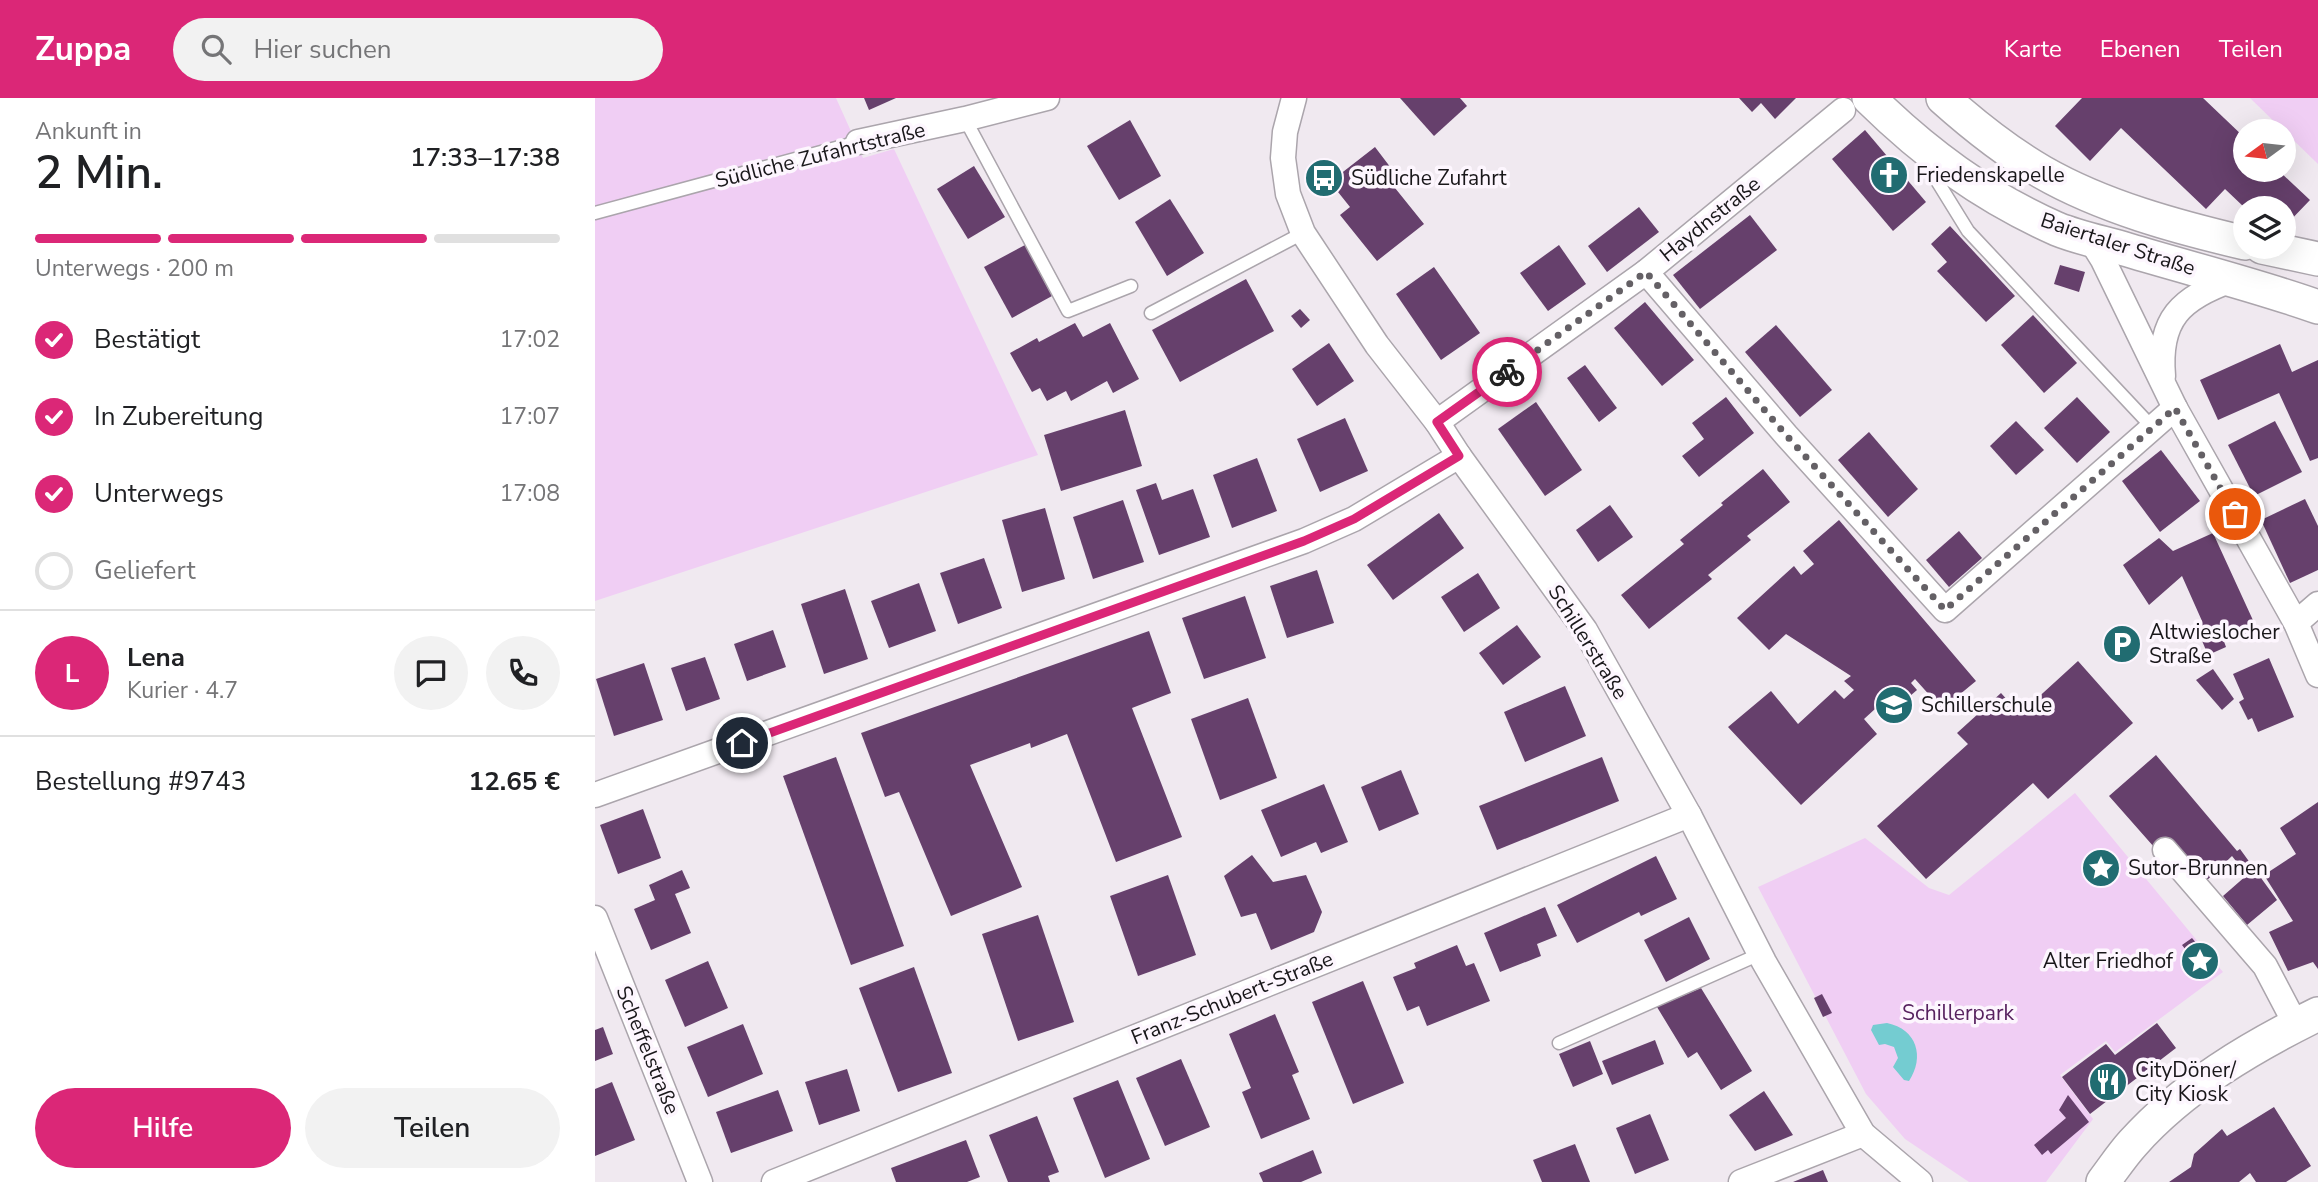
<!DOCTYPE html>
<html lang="de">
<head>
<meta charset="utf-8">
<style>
	:root { --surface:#fff; --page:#f2f2f2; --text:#202124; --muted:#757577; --line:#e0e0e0; --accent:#db2777 }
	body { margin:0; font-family:"Nunito Sans",sans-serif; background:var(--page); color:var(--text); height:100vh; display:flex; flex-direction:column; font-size:26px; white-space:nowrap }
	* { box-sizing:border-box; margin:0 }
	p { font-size:23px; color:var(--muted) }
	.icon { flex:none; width:38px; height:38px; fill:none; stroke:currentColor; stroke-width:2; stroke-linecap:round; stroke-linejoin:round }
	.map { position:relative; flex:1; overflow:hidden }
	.sheet { display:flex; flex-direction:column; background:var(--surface); width:595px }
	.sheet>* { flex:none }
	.needle { width:46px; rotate:255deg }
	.tools { position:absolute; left:1638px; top:21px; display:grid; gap:14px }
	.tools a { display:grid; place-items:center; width:63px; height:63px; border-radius:50%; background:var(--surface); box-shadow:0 7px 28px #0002; font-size:35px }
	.pin { position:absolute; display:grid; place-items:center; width:60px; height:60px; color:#fff; margin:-30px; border:4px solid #fff; border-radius:50%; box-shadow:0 2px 7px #0007 }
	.courier { position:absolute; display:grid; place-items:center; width:70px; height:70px; margin:-35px; border:5px solid #db2777; border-radius:50%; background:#fff; color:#222; box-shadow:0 2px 9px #0007 }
	.head em { font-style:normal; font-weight:600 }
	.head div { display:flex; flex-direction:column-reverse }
	.head { display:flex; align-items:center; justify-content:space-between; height:119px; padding:0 35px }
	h1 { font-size:46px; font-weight:600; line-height:52px }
	.bar { display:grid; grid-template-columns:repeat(4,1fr); gap:10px 7px; align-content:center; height:84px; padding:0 35px }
	.bar i { height:9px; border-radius:5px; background:var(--line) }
	.bar .active { background:var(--accent) }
	.bar p { grid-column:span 4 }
	.line { display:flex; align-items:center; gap:18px; padding:0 35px; border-top:2px solid var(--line) }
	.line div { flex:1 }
	.round { display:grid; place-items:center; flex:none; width:74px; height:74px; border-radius:37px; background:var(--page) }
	ol { padding:0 35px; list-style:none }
	li { display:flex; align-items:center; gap:21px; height:77px }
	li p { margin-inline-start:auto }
	li .icon { padding:7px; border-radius:50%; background:var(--accent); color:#fff; stroke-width:4 }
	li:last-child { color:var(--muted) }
	li i { width:38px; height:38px; border:4px solid var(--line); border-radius:50% }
	.button { display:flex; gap:14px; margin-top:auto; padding:14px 35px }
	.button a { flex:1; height:80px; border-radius:42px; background:var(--accent); color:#fff; font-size:28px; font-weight:600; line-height:80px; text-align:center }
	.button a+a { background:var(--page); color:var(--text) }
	header { display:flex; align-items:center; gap:42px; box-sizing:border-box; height:98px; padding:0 35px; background:var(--accent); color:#fff }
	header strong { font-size:33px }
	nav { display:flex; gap:38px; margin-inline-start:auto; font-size:24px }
	.search { width:490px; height:63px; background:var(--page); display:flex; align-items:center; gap:18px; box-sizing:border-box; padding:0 24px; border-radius:38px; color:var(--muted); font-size:26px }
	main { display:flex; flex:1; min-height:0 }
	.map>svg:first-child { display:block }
	.green { fill:#f0cef4 }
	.water { fill:#74ccd1 }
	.building { fill:#66406c }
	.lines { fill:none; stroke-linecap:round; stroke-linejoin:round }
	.service-casing { stroke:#aba5ac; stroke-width:15 }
	.minor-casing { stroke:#aba5ac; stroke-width:27 }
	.secondary-casing { stroke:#aba5ac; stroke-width:36 }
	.service { stroke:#fff; stroke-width:12 }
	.minor { stroke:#fff; stroke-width:24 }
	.secondary { stroke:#fff; stroke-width:33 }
	.done { stroke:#646065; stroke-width:7; stroke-dasharray:0 12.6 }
	.route { stroke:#db2777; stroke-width:9 }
	.labels { text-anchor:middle; stroke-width:7; stroke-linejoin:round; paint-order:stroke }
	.street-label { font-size:21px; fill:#19171a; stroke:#fdf6fe }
	.poi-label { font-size:21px; fill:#19171a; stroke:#fdf6fe; text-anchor:start }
	.park-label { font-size:21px; fill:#57225f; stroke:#fdf6fe }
</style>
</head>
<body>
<header>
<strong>Zuppa</strong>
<div class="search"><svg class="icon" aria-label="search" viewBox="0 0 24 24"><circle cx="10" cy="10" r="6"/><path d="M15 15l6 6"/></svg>Hier suchen</div>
<nav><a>Karte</a><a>Ebenen</a><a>Teilen</a></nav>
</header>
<main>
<section class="sheet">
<div class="head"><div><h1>2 Min.</h1><p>Ankunft in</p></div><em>17:33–17:38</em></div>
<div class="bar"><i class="active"></i><i class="active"></i><i class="active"></i><i></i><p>Unterwegs · 200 m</p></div>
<ol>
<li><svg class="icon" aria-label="check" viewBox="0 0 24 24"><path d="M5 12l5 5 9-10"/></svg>Bestätigt<p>17:02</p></li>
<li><svg class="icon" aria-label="check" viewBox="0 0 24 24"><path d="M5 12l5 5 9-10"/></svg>In Zubereitung<p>17:07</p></li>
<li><svg class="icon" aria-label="check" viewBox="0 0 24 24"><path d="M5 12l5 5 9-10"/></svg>Unterwegs<p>17:08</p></li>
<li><i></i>Geliefert</li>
</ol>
<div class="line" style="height:126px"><b class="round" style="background:var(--accent);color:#fff">L</b><div><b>Lena</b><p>Kurier · 4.7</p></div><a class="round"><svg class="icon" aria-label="chat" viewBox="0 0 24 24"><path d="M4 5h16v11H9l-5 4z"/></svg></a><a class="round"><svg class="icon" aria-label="phone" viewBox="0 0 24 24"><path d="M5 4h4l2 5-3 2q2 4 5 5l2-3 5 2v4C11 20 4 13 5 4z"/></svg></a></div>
<div class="line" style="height:91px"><div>Bestellung #9743</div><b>12.65 €</b></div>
<div class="button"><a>Hilfe</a><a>Teilen</a></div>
</section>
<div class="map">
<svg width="1723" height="1084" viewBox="0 0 1723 1084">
	<rect width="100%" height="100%" fill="#f0e9f0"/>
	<g class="green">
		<path d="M0,0H241L268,60L299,51L443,357L0,503Z"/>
		<path d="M1655,0H1723V66Z"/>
		<path d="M1480,695L1628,874L1520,954L1511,943L1465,977L1498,1021L1451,1084H1374L1310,1041L1271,996L1163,789L1270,740L1334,790L1354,797Z"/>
	</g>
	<path class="water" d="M1292,925C1322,931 1330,959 1314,983L1309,982L1298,969L1303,960L1299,949L1290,946L1284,947L1276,932L1278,927Z"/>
	<g class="building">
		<path d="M269,0H301L274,12Z"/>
		<path d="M805,0H865L872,8L839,38Z"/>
		<path d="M1144,0H1201L1180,21L1166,5L1157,14Z"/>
		<path d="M1487,0H1608L1650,40V72H1683L1715,102L1689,129V110H1667L1661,104L1655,110H1650L1630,91L1611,111L1526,30L1495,63L1460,28Z"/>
		<path d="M535,22L566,78L524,102L492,48Z"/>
		<path d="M1270,32L1331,104L1298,133L1237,61Z"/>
		<path d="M780,49L799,74L792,80L829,126L782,163L745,117L755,109L735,84Z"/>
		<path d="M379,68L410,119L373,141L342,91Z"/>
		<path d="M575,101L609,155L572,178L540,124Z"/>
		<path d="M1044,109L1064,134L1012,174L993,148Z"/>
		<path d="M1155,117L1182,152L1105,211L1078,177Z"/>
		<path d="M1355,128L1420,198L1391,224L1342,173L1352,164L1336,146Z"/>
		<path d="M430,147L457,198L417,220L389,169Z"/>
		<path d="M964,147L991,186L953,213L925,175Z"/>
		<path d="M1465,167L1490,174L1484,194L1459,186Z"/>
		<path d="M839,169L885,235L846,262L801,196Z"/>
		<path d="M651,181L679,233L585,284L557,232Z"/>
		<path d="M1050,204L1099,262L1067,288L1019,230Z"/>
		<path d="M705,211L715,222L706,230L696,218Z"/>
		<path d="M1438,217L1482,265L1449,295L1406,247Z"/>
		<path d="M480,225L488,239L515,225L544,281L518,295L512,283L476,303L471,293L452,303L445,290L437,294L415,255L442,240L444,244Z"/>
		<path d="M1181,227L1237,292L1205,319L1150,254Z"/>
		<path d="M734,245L759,283L722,308L697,271Z"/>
		<path d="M1685,246L1697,274L1723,262V360L1715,363L1684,295L1623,322L1605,282Z"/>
		<path d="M990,267L1022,310L1004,324L972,280Z"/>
		<path d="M1131,299L1159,335L1104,379L1087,358L1109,341L1097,325Z"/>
		<path d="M1482,299L1515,334L1482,365L1449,330Z"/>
		<path d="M941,304L987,372L950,398L903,331Z"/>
		<path d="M530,312L547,368L466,393L449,337Z"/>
		<path d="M750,320L773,373L725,394L702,341Z"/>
		<path d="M1421,323L1449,352L1421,377L1395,348Z"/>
		<path d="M1680,323L1707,374L1659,398L1633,347Z"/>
		<path d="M1274,334L1323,391L1293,419L1243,362Z"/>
		<path d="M1566,352L1605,403L1565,434L1527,383Z"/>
		<path d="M662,360L682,413L637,430L618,377Z"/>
		<path d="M1168,371L1195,404L1152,438L1156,442L1113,477L1117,481L1054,531L1026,497L1089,446L1085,442L1128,407L1126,405Z"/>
		<path d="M561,385L567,402L598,391L615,439L564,457L541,392Z"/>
		<path d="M1710,401L1723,428V472L1695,485L1666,422Z"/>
		<path d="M528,402L549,464L498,481L478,419Z"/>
		<path d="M1015,407L1038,439L1003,464L981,432Z"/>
		<path d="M450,410L470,481L427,494L407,422Z"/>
		<path d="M844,415L869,450L798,502L772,467Z"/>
		<path d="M1244,422L1381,583L1347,611L1320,581L1316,585L1322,592L1308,604L1302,597L1300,599L1310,611L1293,626L1280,611L1269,621L1282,636L1206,707L1133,629L1176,593L1203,626L1240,592L1249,601L1259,592L1249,583L1256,578L1191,536L1174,552L1142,520L1199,468L1206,477L1219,466L1208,453Z"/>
		<path d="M1364,433L1387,460L1354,489L1331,462Z"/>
		<path d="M1618,435L1662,531L1642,540L1639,533L1627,538L1631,549L1613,557L1600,526L1607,523L1587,478L1554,507L1528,467L1564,440L1578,453Z"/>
		<path d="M389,460L407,510L363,526L345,475Z"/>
		<path d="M722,472L739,525L692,540L675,488Z"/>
		<path d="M883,475L905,510L869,534L846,499Z"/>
		<path d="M324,485L341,533L294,550L276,503Z"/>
		<path d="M250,491L273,561L229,576L206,506Z"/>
		<path d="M650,498L671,560L609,581L587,520Z"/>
		<path d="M922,527L946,559L908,587L884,555Z"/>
		<path d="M178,532L191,569L152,583L139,546Z"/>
		<path d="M554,533L576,595L537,610L587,739L521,764L472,636L436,650L435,645L375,667L427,789L356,818L304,694L290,699L266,635Z"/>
		<path d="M110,559L125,601L91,613L76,570Z"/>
		<path d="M1674,560L1699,619L1663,634L1657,620L1653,622L1644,604L1649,601L1638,576Z"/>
		<path d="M1483,563L1538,625L1453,701L1438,685L1331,781L1282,728L1373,646L1362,635L1406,595L1425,616Z"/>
		<path d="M49,565L68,622L19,638L1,581Z"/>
		<path d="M1618,571L1639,601L1627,612L1601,582Z"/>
		<path d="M970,588L991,638L930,664L909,614Z"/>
		<path d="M653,600L682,680L625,702L596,621Z"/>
		<path d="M1561,657L1642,753L1645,751L1682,802L1652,827L1628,798L1652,777L1637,758L1607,787L1559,749L1514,698Z"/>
		<path d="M241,659L309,848L256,867L188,678Z"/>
		<path d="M1007,659L1024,703L902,752L884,708Z"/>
		<path d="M806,672L824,716L784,733L766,689Z"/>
		<path d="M729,686L753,744L726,755L721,744L686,759L666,712Z"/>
		<path d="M1723,704V871L1718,864L1693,873L1674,834L1698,823L1669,777L1701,756L1685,730Z"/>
		<path d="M48,711L66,760L23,776L5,727Z"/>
		<path d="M657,757L678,784L711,777L727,814L719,834L676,852L661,815L646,819L629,778Z"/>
		<path d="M1061,758L1082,801L1046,818L1044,814L982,845L962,807Z"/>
		<path d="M87,772L95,790L80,796L96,835L56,852L39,811L60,802L54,787Z"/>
		<path d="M573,777L601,857L543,878L515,798Z"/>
		<path d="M950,809L962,838L942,846L946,858L905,874L889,835Z"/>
		<path d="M443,817L479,924L423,943L387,836Z"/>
		<path d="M1094,819L1115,861L1071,884L1049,842Z"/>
		<path d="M1597,840L1619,866L1600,882L1592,872L1601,865L1587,847Z"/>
		<path d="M862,847L871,868L879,865L895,903L832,928L824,908L812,913L798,879L821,870L819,865Z"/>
		<path d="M113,863L133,910L90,929L70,882Z"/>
		<path d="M319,869L357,975L303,994L264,890Z"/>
		<path d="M768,883L809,985L758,1006L717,904Z"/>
		<path d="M1106,890L1157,973L1126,992L1102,954L1093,960L1062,909Z"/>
		<path d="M1227,896L1237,915L1228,919L1219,900Z"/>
		<path d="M680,916L704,974L697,977L715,1021L666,1041L647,994L656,990L634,936Z"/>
		<path d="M1562,925L1581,950L1495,1016L1467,979L1511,946L1520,957Z"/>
		<path d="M148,926L168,976L113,999L92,949Z"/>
		<path d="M8,929L18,956L0,963V932Z"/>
		<path d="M1060,942L1069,966L1017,987L1007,963Z"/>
		<path d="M995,943L1008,976L978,989L964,956Z"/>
		<path d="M586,961L615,1029L570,1048L541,980Z"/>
		<path d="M252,971L265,1013L224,1027L210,984Z"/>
		<path d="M523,982L555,1061L510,1080L478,1000Z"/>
		<path d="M17,984L40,1042L0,1058V991Z"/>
		<path d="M183,992L198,1033L136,1055L121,1014Z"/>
		<path d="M1169,993L1198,1037L1160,1053L1134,1017Z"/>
		<path d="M1473,997L1494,1024L1456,1056L1453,1052L1447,1057L1439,1047L1471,1020L1464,1012Z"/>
		<path d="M1679,1009L1716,1068L1691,1084H1661L1655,1075L1644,1084H1574L1596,1069L1599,1056L1627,1031L1632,1038Z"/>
		<path d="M1055,1016L1074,1062L1040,1076L1021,1030Z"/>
		<path d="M442,1018L464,1074L453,1078L455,1084H413L394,1037Z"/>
		<path d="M371,1042L385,1079L372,1084H301L296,1070Z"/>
		<path d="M980,1046L995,1084H947L938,1062Z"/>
		<path d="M718,1052L727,1075L706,1084H668L664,1075Z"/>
		<path d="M1228,1072L1233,1084H1198Z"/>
	</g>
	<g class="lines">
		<defs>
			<g id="service">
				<path d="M370,21L473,213L536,188"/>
				<path d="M1331,65L1373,133L1558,330"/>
				<path d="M0,115L263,44"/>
				<path d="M556,215L708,135"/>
				<path d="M964,945L1165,856"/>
			</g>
			<g id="minor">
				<path d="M699,0L690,34L688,60L693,96L708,135L782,247L842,324L864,358L990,532L1094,717L1169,864L1268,1036L1325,1084"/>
				<path d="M263,44L370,21L452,0"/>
				<path d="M1495,141L1508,162L1580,310L1701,525L1723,577"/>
				<path d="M1051,174L1191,337L1350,512L1580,310"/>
				<path d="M1568,278C1563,221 1586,200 1637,182"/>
				<path d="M842,324L1051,174L1248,12"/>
				<path d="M1701,525L1723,506"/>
				<path d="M0,697L709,443L759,421L864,358"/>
				<path d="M1570,752L1670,868L1701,927"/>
				<path d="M0,820L105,1084"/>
				<path d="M179,1084L1094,717"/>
				<path d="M1146,1084L1268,1036"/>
			</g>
			<g id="secondary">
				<path d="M1274,0C1331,56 1388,98 1462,131C1484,140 1510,145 1533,152C1596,171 1661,187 1723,209"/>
				<path d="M1348,0C1376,25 1414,55 1447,74C1508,109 1582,129 1650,145"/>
				<path d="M1667,149L1723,161"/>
				<path d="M1508,1084C1518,1071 1527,1057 1538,1045C1588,989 1656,949 1723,916"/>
			</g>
		</defs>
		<use href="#service" class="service-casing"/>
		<use href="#minor" class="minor-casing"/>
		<use href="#secondary" class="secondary-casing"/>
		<use href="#service" class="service"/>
		<use href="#minor" class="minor"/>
		<use href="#secondary" class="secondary"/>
	</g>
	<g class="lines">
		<path class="done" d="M912,274L1051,174L1191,337L1350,512L1580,310L1640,416"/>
		<path class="route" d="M147,645L709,443L759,421L864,358L842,324L912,274"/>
	</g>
	<defs>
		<symbol id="church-disc" viewBox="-11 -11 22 22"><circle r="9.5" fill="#216c71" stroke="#fdf6fe"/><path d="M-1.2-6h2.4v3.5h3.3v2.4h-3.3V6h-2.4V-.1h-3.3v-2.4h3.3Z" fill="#fff"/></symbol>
		<symbol id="bus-disc" viewBox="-11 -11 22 22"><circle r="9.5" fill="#216c71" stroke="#fdf6fe"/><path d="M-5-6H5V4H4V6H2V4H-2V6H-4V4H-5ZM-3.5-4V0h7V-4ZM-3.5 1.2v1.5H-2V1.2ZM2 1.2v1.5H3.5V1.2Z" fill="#fff"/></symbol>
		<symbol id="parking-disc" viewBox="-11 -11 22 22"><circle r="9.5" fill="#216c71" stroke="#fdf6fe"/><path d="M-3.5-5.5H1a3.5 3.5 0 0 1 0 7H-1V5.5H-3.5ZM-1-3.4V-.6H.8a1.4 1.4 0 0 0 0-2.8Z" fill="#fff"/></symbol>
		<symbol id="school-disc" viewBox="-11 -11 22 22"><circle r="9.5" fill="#216c71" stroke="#fdf6fe"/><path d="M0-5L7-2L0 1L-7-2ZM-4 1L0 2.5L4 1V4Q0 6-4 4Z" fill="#fff"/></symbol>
		<symbol id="sight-disc" viewBox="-11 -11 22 22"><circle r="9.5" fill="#216c71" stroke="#fdf6fe"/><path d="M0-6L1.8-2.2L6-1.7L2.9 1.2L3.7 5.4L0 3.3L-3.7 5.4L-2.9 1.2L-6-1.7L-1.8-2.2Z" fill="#fff"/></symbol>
		<symbol id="restaurant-disc" viewBox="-11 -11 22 22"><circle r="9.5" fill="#216c71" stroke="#fdf6fe"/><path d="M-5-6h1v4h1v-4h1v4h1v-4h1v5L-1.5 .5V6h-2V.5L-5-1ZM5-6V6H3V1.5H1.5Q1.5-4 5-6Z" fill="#fff"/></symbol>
	</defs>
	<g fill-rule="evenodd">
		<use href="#church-disc" x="1272" y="55" width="44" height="44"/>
		<use href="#bus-disc" x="707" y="58" width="44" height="44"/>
		<use href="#parking-disc" x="1505" y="524" width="44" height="44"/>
		<use href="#school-disc" x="1277" y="585" width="44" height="44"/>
		<use href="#sight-disc" x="1484" y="748" width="44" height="44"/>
		<use href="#sight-disc" x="1583" y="841" width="44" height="44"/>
		<use href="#restaurant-disc" x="1491" y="962" width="44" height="44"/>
	</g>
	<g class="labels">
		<g class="street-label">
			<text transform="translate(225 57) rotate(-14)" y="7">Südliche Zufahrtstraße</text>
			<text transform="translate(1115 121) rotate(-39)" y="7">Haydnstraße</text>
			<text transform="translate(1523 146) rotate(18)" y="7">Baiertaler Straße</text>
			<text transform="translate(993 544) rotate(58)" y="7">Schillerstraße</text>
			<text transform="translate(637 900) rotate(-22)" y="7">Franz-Schubert-Straße</text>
			<text transform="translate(53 952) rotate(68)" y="7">Scheffelstraße</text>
		</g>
		<g class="poi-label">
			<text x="1321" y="84">Friedenskapelle</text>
			<text x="756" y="87">Südliche Zufahrt</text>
			<text x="1554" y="541">Altwieslocher<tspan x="1554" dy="24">Straße</tspan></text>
			<text x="1326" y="614">Schillerschule</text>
			<text x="1533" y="777">Sutor-Brunnen</text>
			<text x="1578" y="870" text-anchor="end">Alter Friedhof</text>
			<text x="1540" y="979">CityDöner/<tspan x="1540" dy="24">City Kiosk</tspan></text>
		</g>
		<g class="park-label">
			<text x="1363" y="922">Schillerpark</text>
		</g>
	</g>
</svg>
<div class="tools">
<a><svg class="needle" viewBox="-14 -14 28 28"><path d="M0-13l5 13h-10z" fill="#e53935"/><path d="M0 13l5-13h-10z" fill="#757577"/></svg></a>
<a><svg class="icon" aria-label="layers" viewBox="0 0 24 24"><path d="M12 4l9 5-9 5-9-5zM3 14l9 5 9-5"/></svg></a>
</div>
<div class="pin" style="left:1640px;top:416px;background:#ea580c"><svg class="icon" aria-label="bag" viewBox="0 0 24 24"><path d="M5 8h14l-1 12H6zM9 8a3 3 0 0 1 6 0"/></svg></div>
<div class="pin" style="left:147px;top:645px;background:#1f2937"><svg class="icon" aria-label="home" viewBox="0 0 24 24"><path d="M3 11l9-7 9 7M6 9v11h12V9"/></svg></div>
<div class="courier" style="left:912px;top:274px"><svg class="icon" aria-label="bike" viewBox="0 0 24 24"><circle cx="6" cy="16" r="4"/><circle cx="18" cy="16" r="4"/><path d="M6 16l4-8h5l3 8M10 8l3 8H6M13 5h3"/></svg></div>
</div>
</main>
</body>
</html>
